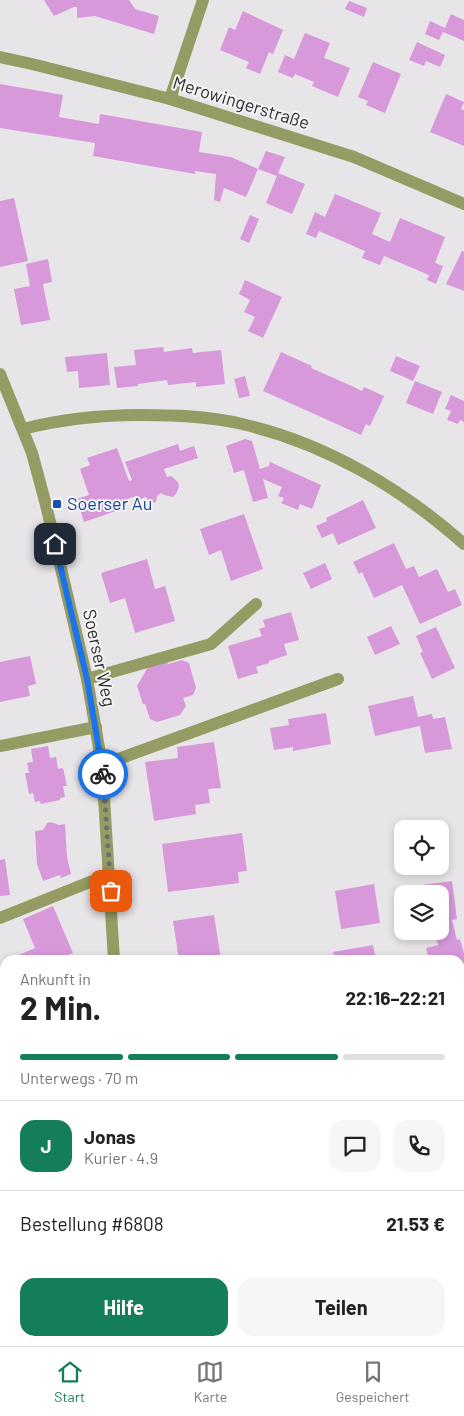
<!DOCTYPE html>
<html lang="de">
<head>
<meta charset="utf-8">
<style>
	:root { --surface:#fff; --page:#f6f6f6; --text:#222; --muted:#767676; --line:#e0e0e0; --accent:#137e59 }
	body { margin:0; font-family:Barlow,sans-serif; background:var(--page); color:var(--text); height:100vh; display:flex; flex-direction:column; font-size:19px; white-space:nowrap }
	* { box-sizing:border-box; margin:0 }
	p { font-size:16px; color:var(--muted) }
	.icon { flex:none; width:28px; height:28px; fill:none; stroke:currentColor; stroke-width:2; stroke-linecap:round; stroke-linejoin:round }
	.map { position:relative; flex:1; overflow:hidden }
	.sheet { position:absolute; left:0px; top:955px; width:465px; height:391px; display:flex; flex-direction:column; background:var(--surface); border-radius:15px 15px 0 0; box-shadow:0 2px 8px #0003 }
	.sheet>* { flex:none }
	.buttons { position:absolute; left:394px; top:820px; display:grid; gap:10px }
	.buttons a { display:grid; place-items:center; width:55px; height:55px; border-radius:10px; background:var(--surface); box-shadow:0 2px 8px #0003; font-size:25px }
	.pin { position:absolute; display:grid; place-items:center; width:42px; height:42px; color:#fff; margin:-21px; border-radius:10px; box-shadow:0 2px 8px #0006 }
	.courier { position:absolute; display:grid; place-items:center; width:50px; height:50px; margin:-25px; border:4px solid #1a73e8; border-radius:50%; background:#fff; color:#222; box-shadow:0 1px 6px #0007 }
	.overview em { font-style:normal; font-weight:700 }
	.overview div { display:flex; flex-direction:column-reverse }
	.overview { display:flex; align-items:center; justify-content:space-between; height:85px; padding:0 20px }
	h1 { font-size:32px; font-weight:700; line-height:38px }
	.bar { display:grid; grid-template-columns:repeat(4,1fr); gap:8px 5px; align-content:center; height:60px; padding:0 20px }
	.bar i { height:6px; border-radius:4px; background:var(--line) }
	.bar .selected { background:var(--accent) }
	.bar p { grid-column:span 4 }
	.line { display:flex; align-items:center; gap:12px; padding:0 20px; border-top:1px solid var(--line) }
	.line div { flex:1 }
	.round { display:grid; place-items:center; flex:none; width:52px; height:52px; border-radius:15px; background:var(--page) }
	.cta { display:flex; gap:10px; margin-top:auto; padding:10px 20px }
	.cta a { flex:1; height:58px; border-radius:15px; background:var(--accent); color:#fff; font-size:20px; font-weight:700; line-height:58px; text-align:center }
	.cta a+a { background:var(--page); color:var(--text) }
	.tab-bar { display:flex; justify-content:space-around; align-items:center; height:70px; border-top:1px solid var(--line); background:var(--surface); font-size:14px; color:var(--muted) }
	.tab-bar a { display:grid; justify-items:center; gap:2px }
	.tab-bar .selected { color:var(--accent) }
	.map>svg:first-child { display:block }
	.building { fill:#d799da }
	.lines { fill:none; stroke-linecap:round; stroke-linejoin:round }
	.minor { stroke:#949c64; stroke-width:12 }
	.done { stroke:#706e70; stroke-width:5; stroke-dasharray:0 9 }
	.route { stroke:#1a73e8; stroke-width:6 }
	.transit-dot { fill:#1a4fb4; stroke:#f5f3f5; stroke-width:2 }
	.labels { text-anchor:middle; stroke-width:4; stroke-linejoin:round; paint-order:stroke }
	.street-label { font-size:18px; fill:#2f2e2f; stroke:#f5f3f5 }
	.transit-label { font-size:18px; fill:#164399; stroke:#f5f3f5; text-anchor:start }
</style>
</head>
<body>
<div class="map">
<svg width="464" height="1346" viewBox="0 0 464 1346">
	<rect width="100%" height="100%" fill="#e8e5e8"/>
	<g class="building">
		<path d="M44,0H129L135,9L159,16L154,34L95,16L77,18V7H74L54,16Z"/>
		<path d="M349,1L367,8L364,17L345,9Z"/>
		<path d="M243,11L283,30L273,54L269,52L260,74L246,68L249,62L220,50L229,27L235,30Z"/>
		<path d="M451,14L464,20V41L443,32L439,40L425,34L430,21L445,28Z"/>
		<path d="M305,33L330,43L324,58L350,68L338,97L312,86L314,82L295,74L293,78L278,72L285,55L294,59Z"/>
		<path d="M417,42L445,55L440,67L426,61L424,66L409,60Z"/>
		<path d="M373,62L401,74L385,113L366,105L368,101L358,97Z"/>
		<path d="M0,84L63,95L59,117L99,124L100,114L202,132L199,152L231,157L258,169L246,197L224,188L220,202L214,200L216,174L195,171V174L93,156L95,143L0,128Z"/>
		<path d="M446,94L464,102L461,109L464,110V146L430,132Z"/>
		<path d="M266,151L285,157L278,173L305,184L292,214L266,203L277,176L258,169Z"/>
		<path d="M335,194L381,213L372,234L390,242L400,218L445,237L435,263L443,266L436,284L427,280L429,275L384,256L380,265L362,258L365,251L319,231L316,238L306,234L315,212L325,217Z"/>
		<path d="M14,198L28,261L0,267V201Z"/>
		<path d="M250,215L259,219L249,243L240,239Z"/>
		<path d="M462,251L464,252V291L446,284Z"/>
		<path d="M48,259L52,282L43,284L50,320L21,325L14,289L30,286L26,264Z"/>
		<path d="M245,280L282,297L263,338L248,331L255,317L244,312L250,300L239,294Z"/>
		<path d="M163,347L164,352L192,348L193,353L221,350L225,384L196,387V382L168,385L167,380L138,384V386L117,388L114,367L136,365L134,350Z"/>
		<path d="M281,352L312,366L311,368L354,387L362,391L364,387L384,396L370,426L366,424L361,435L263,391Z"/>
		<path d="M107,353L110,385L79,388L78,371L67,372L65,357Z"/>
		<path d="M396,356L420,366L413,381L390,371Z"/>
		<path d="M245,376L250,396L239,398L234,379Z"/>
		<path d="M415,381L442,392L433,414L406,403Z"/>
		<path d="M451,395L464,401V422L460,420L458,424L447,420L451,411L445,409Z"/>
		<path d="M245,439L252,441L260,469L269,466L270,462L321,485L312,509L300,504L298,510L281,503L284,498L278,496L282,487L263,479L268,498L253,502L244,470L234,473L226,446Z"/>
		<path d="M178,444L180,451L194,446L198,458L164,469L167,477L171,476L178,482L179,487L176,494L173,497L164,495L161,493L157,496L156,502L150,504L146,497L137,500L136,496L114,504L116,511L84,522L77,499L89,495L80,469L90,465L87,458L117,448L129,481L132,480L125,462Z"/>
		<path d="M363,500L376,528L338,545L333,533L322,538L316,526L327,521L326,518Z"/>
		<path d="M244,514L263,569L231,581L221,550L209,555L200,529Z"/>
		<path d="M394,543L406,569L414,566L419,577L437,569L448,592L455,589L462,605L420,624L402,585L374,598L362,572L359,574L353,562Z"/>
		<path d="M147,559L155,589L165,586L175,621L135,633L125,598L110,603L101,573Z"/>
		<path d="M325,563L332,579L311,589L303,573Z"/>
		<path d="M291,612L299,640L284,644L287,655L269,661V663L256,667L258,673L238,679L228,646L262,636L259,629L265,627L263,620Z"/>
		<path d="M391,626L400,644L375,655L367,637Z"/>
		<path d="M436,627L455,668L432,679L420,653L423,652L416,636Z"/>
		<path d="M30,656L36,684L28,686L30,696L0,702V662Z"/>
		<path d="M182,660L189,663L196,688L193,695L183,698L186,706L180,715L157,722L150,719L145,704H143L137,686L148,667L167,661L168,664Z"/>
		<path d="M413,696L418,717L432,714L433,719L445,717L452,749L425,753L420,726L375,736L368,706Z"/>
		<path d="M326,713L331,744L293,751V747L274,750L270,728L289,725L288,719Z"/>
		<path d="M214,742L221,788L208,789L210,803L195,805L196,814L154,821L145,762L178,758L177,747Z"/>
		<path d="M48,746L50,758L56,757L58,769L63,768L67,786H63L65,797L60,798V800L41,804L40,801L35,802L33,793L29,794L25,773H29L27,763L33,762L31,749Z"/>
		<path d="M51,822L59,825L65,824L67,857L71,874L61,878L60,875L43,881L37,864L35,831L43,830L47,823Z"/>
		<path d="M242,833L247,871L238,872L239,883L168,892L162,844Z"/>
		<path d="M5,859L10,895L0,896V860Z"/>
		<path d="M452,881L457,919L452,920L457,940L460,939L464,953L463,1047L462,1042H460V960H429L426,948L438,945L434,931H440V894H417L415,886Z"/>
		<path d="M374,884L380,923L341,929L335,891Z"/>
		<path d="M53,906L73,953L58,960H21L19,955L35,948L23,919Z"/>
		<path d="M214,915L221,960H179L173,921Z"/>
		<path d="M373,945L376,960H335L333,952Z"/>
		<path d="M464,1135V1160H460V1136Z"/>
		<path d="M460,1207L464,1209V1253L460,1250Z"/>
		<path d="M270,1341H297L299,1346H263L262,1344Z"/>
		<path d="M418,1341H459L464,1346H425Z"/>
	</g>
	<g class="lines">
		<g class="minor">
			<path d="M0,57L32,64L170,99L354,157L464,204"/>
			<path d="M170,99L203,0"/>
			<path d="M0,374L32,453L46,505L87,679L102,765L114,960"/>
			<path d="M23,429C62,419 100,415 140,415C174,415 209,416 242,424C325,443 401,488 464,544"/>
			<path d="M87,679L211,644L256,604"/>
			<path d="M0,746L96,727"/>
			<path d="M102,765L338,679"/>
			<path d="M0,918L110,874"/>
			<path d="M0,1023L5,1021"/>
			<path d="M460,1190L464,1193"/>
			<path d="M0,1213L5,1212"/>
			<path d="M0,1231L5,1229"/>
			<path d="M460,1308L464,1311"/>
			<path d="M0,1317L5,1315"/>
			<path d="M134,1341L146,1346"/>
			<path d="M205,1341L207,1346"/>
			<path d="M369,1346L373,1341"/>
		</g>
	</g>
	<g class="lines">
		<path class="done" d="M103,774L111,891"/>
		<path class="route" d="M55,544L87,679L103,774"/>
	</g>
	<rect class="transit-dot" x="52" y="499" width="10" height="10" rx="2.5"/>
	<g class="labels">
		<g class="street-label">
			<text transform="translate(241 103) rotate(17)" y="6">Merowingerstraße</text>
			<text transform="translate(99 658) rotate(78)" y="6">Soerser Weg</text>
		</g>
		<g class="transit-label">
			<text x="67" y="510">Soerser Au</text>
		</g>
	</g>
</svg>
<div class="buttons">
<a><svg class="icon" aria-label="locate" viewBox="0 0 24 24"><circle cx="12" cy="12" r="6"/><path d="M12 2v4M12 18v4M2 12h4M18 12h4"/></svg></a>
<a><svg class="icon" aria-label="layers" viewBox="0 0 24 24"><path d="M12 4l9 5-9 5-9-5zM3 14l9 5 9-5"/></svg></a>
</div>
<div class="pin" style="left:111px;top:891px;background:#ea580c"><svg class="icon" aria-label="bag" viewBox="0 0 24 24"><path d="M5 8h14l-1 12H6zM9 8a3 3 0 0 1 6 0"/></svg></div>
<div class="pin" style="left:55px;top:544px;background:#1f2937"><svg class="icon" aria-label="home" viewBox="0 0 24 24"><path d="M3 11l9-7 9 7M6 9v11h12V9"/></svg></div>
<div class="courier" style="left:103px;top:774px"><svg class="icon" aria-label="bike" viewBox="0 0 24 24"><circle cx="6" cy="16" r="4"/><circle cx="18" cy="16" r="4"/><path d="M6 16l4-8h5l3 8M10 8l3 8H6M13 5h3"/></svg></div>
<section class="sheet">
<div class="overview"><div><h1>2 Min.</h1><p>Ankunft in</p></div><em>22:16–22:21</em></div>
<div class="bar"><i class="selected"></i><i class="selected"></i><i class="selected"></i><i></i><p>Unterwegs · 70 m</p></div>
<div class="line" style="height:90px"><b class="round" style="background:var(--accent);color:#fff">J</b><div><b>Jonas</b><p>Kurier · 4.9</p></div><a class="round"><svg class="icon" aria-label="chat" viewBox="0 0 24 24"><path d="M4 5h16v11H9l-5 4z"/></svg></a><a class="round"><svg class="icon" aria-label="phone" viewBox="0 0 24 24"><path d="M5 4h4l2 5-3 2q2 4 5 5l2-3 5 2v4C11 20 4 13 5 4z"/></svg></a></div>
<div class="line" style="height:65px"><div>Bestellung #6808</div><b>21.53 €</b></div>
<div class="cta"><a>Hilfe</a><a>Teilen</a></div>
</section>
</div>
<nav class="tab-bar">
<a class="selected"><svg class="icon" aria-label="home" viewBox="0 0 24 24"><path d="M3 11l9-7 9 7M6 9v11h12V9"/></svg>Start</a>
<a><svg class="icon" aria-label="map" viewBox="0 0 24 24"><path d="M3 6l6-2 6 2 6-2v14l-6 2-6-2-6 2zM9 4v14M15 6v14"/></svg>Karte</a>
<a><svg class="icon" aria-label="saved" viewBox="0 0 24 24"><path d="M7 4h10v16l-5-4-5 4z"/></svg>Gespeichert</a>
</nav>
</body>
</html>
